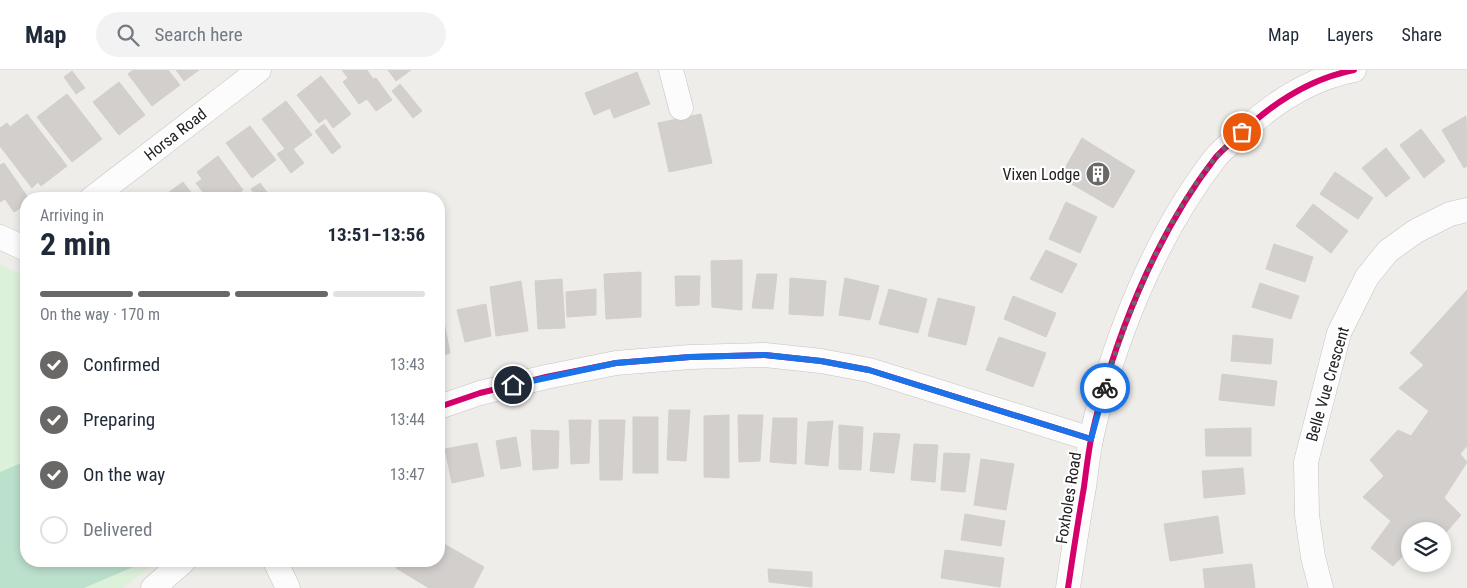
<!DOCTYPE html>
<html lang="en">
<head>
<meta charset="utf-8">
<style>
	:root { --surface:#fff; --page:#f2f2f3; --text:#1f2937; --muted:#747a83; --line:#e0e1e3; --accent:#696867 }
	body { margin:0; font-family:"Roboto Condensed",sans-serif; background:var(--page); color:var(--text); height:100vh; display:flex; flex-direction:column; font-size:19px; white-space:nowrap }
	* { box-sizing:border-box; margin:0 }
	p { font-size:16px; color:var(--muted) }
	.icon { flex:none; width:28px; height:28px; fill:none; stroke:currentColor; stroke-width:2; stroke-linecap:round; stroke-linejoin:round }
	.map { position:relative; flex:1; overflow:hidden }
	.drawer { position:absolute; left:20px; top:122px; width:425px; height:375px; display:flex; flex-direction:column; background:var(--surface); border-radius:20px; box-shadow:0 2px 8px #0003 }
	.drawer>* { flex:none }
	.controls { position:absolute; left:1401px; top:452px; display:grid; gap:10px }
	.controls a { display:grid; place-items:center; width:50px; height:50px; border-radius:50%; background:var(--surface); box-shadow:0 2px 8px #0003; font-size:25px }
	.pin { position:absolute; display:grid; place-items:center; width:42px; height:42px; color:#fff; margin:-21px; border:2px solid #fff; border-radius:50%; box-shadow:0 1px 5px #0007 }
	.courier { position:absolute; display:grid; place-items:center; width:50px; height:50px; margin:-25px; border:4px solid #1a73e8; border-radius:50%; background:#fff; color:#222; box-shadow:0 1px 6px #0007 }
	.summary em { font-style:normal; font-weight:700 }
	.summary div { display:flex; flex-direction:column-reverse }
	.summary { display:flex; align-items:center; justify-content:space-between; height:85px; padding:0 20px }
	h1 { font-size:32px; font-weight:700; line-height:38px }
	.bar { display:grid; grid-template-columns:repeat(4,1fr); gap:8px 5px; align-content:center; height:60px; padding:0 20px }
	.bar i { height:6px; border-radius:4px; background:var(--line) }
	.bar .current { background:var(--accent) }
	.bar p { grid-column:span 4 }
	ol { padding:0 20px; list-style:none }
	li { display:flex; align-items:center; gap:15px; height:55px }
	li p { margin-inline-start:auto }
	li .icon { padding:5px; border-radius:50%; background:var(--accent); color:#fff; stroke-width:4 }
	li:last-child { color:var(--muted) }
	li i { width:28px; height:28px; border:2px solid var(--line); border-radius:50% }
	header { display:flex; align-items:center; gap:30px; box-sizing:border-box; height:70px; padding:0 25px; background:var(--surface); border-bottom:1px solid var(--line) }
	header strong { font-size:24px }
	nav { display:flex; gap:28px; margin-inline-start:auto; font-size:18px }
	.search { width:350px; height:45px; background:var(--page); display:flex; align-items:center; gap:12px; box-sizing:border-box; padding:0 18px; border-radius:28px; color:var(--muted); font-size:19px }
	.map>svg:first-child { display:block }
	.park { fill:#dcf1da }
	.pitch { fill:#bbe0cc }
	.building { fill:#d2cfcd; stroke:#d2cfcc }
	.lines { fill:none; stroke-linecap:round; stroke-linejoin:round }
	.minor-casing { stroke:#c5c4c2; stroke-width:25 }
	.minor { stroke:#fdfcfc; stroke-width:24 }
	.cycleway-casing { stroke:#fff; stroke-width:9 }
	.cycleway { stroke:#d6006c; stroke-width:6 }
	.done { stroke:#696867; stroke-width:5; stroke-dasharray:0 9 }
	.route { stroke:#1a73e8; stroke-width:6 }
	.labels { text-anchor:middle; stroke-width:4.5; stroke-linejoin:round; paint-order:stroke }
	.street-label { font-size:16px; fill:#212121; stroke:#fff }
	.poi-label { font-size:16px; fill:#212121; stroke:#fff; text-anchor:end }
</style>
</head>
<body>
<header>
<strong>Map</strong>
<div class="search"><svg class="icon" aria-label="search" viewBox="0 0 24 24"><circle cx="10" cy="10" r="6"/><path d="M15 15l6 6"/></svg>Search here</div>
<nav><a>Map</a><a>Layers</a><a>Share</a></nav>
</header>
<div class="map">
<svg width="1467" height="518" viewBox="0 0 1467 518">
	<rect width="100%" height="100%" fill="#efedea"/>
	<path class="park" d="M0,194L26,207V491H157L123,518H0Z"/>
	<path class="pitch" d="M26,391V491H136L138,495L84,518H0V402Z"/>
	<g class="building">
		<path d="M133,0H168L180,15L152,36L128,4Z"/>
		<path d="M176,0H199L184,11Z"/>
		<path d="M342,0H367L373,9L376,8L392,30L376,41L367,29L359,34L343,12L348,8Z"/>
		<path d="M388,0H411L396,11Z"/>
		<path d="M72,1L85,18L76,24L64,7Z"/>
		<path d="M637,2L650,34L614,48L610,38L594,45L585,23Z"/>
		<path d="M321,6L351,44L333,58L326,48L319,53L297,25Z"/>
		<path d="M119,12L145,45L119,65L93,32Z"/>
		<path d="M400,14L422,41L413,48L392,21Z"/>
		<path d="M67,24L102,69L72,92L37,47Z"/>
		<path d="M286,31L312,65L293,79L304,93L291,103L277,84L285,79L262,49Z"/>
		<path d="M27,44L67,96L41,116L38,112L32,118L0,76V58L7,53L10,57Z"/>
		<path d="M701,44L712,93L669,102L658,53Z"/>
		<path d="M1466,46L1467,96L1464,98L1442,60Z"/>
		<path d="M324,54L341,77L332,84L315,61Z"/>
		<path d="M250,56L276,90L252,108L226,73Z"/>
		<path d="M1421,59L1445,91L1424,108L1400,75Z"/>
		<path d="M1082,68L1135,101L1113,138L1060,107Z"/>
		<path d="M1386,78L1410,108L1386,127L1362,98Z"/>
		<path d="M218,86L243,120L232,129H208L196,113L202,109L197,102Z"/>
		<path d="M4,93L29,129H26V134L14,142L5,129L0,132V95Z"/>
		<path d="M1335,102L1373,128L1358,149L1320,124Z"/>
		<path d="M183,112L196,129L161,128Z"/>
		<path d="M260,113L272,129H258L251,119Z"/>
		<path d="M1066,132L1097,147L1080,183L1049,169Z"/>
		<path d="M1313,134L1348,161L1331,183L1296,156Z"/>
		<path d="M1274,174L1313,187L1305,212L1266,199Z"/>
		<path d="M1046,180L1077,194L1062,223L1030,209Z"/>
		<path d="M742,190V240L712,237L711,191Z"/>
		<path d="M641,202V247L606,249L604,204Z"/>
		<path d="M757,204H777L773,239L752,238Z"/>
		<path d="M675,206H700L699,235L676,236Z"/>
		<path d="M790,208L826,211L823,246L789,244Z"/>
		<path d="M845,208L879,216L870,250L839,245Z"/>
		<path d="M562,209L565,258L538,259L535,211Z"/>
		<path d="M521,211L528,261L496,266L490,217Z"/>
		<path d="M1260,213L1299,226L1291,249L1252,237Z"/>
		<path d="M596,219V245L567,247L566,222Z"/>
		<path d="M889,219L927,229L918,263L879,254Z"/>
		<path d="M1467,220V376L1460,384L1467,392L1444,428L1461,445L1442,467V461H1410V478L1393,496L1371,478L1391,451L1363,427L1384,406L1370,390L1398,360L1411,366L1429,341L1399,318L1424,295L1410,283Z"/>
		<path d="M1013,226L1056,243L1046,267L1004,249Z"/>
		<path d="M938,228L975,237L966,275L928,266Z"/>
		<path d="M486,234L491,266L465,272L457,240Z"/>
		<path d="M442,242L450,283L439,286V243Z"/>
		<path d="M1233,265L1273,269L1271,294L1231,291Z"/>
		<path d="M999,267L1046,283L1033,317L986,300Z"/>
		<path d="M1222,304L1277,311L1274,336L1219,330Z"/>
		<path d="M669,340H690L686,391L667,390Z"/>
		<path d="M729,345V408L704,407V346Z"/>
		<path d="M738,345H763L760,391L739,392Z"/>
		<rect x="633" y="347" width="25" height="56"/>
		<path d="M773,348H797L796,394L770,392Z"/>
		<path d="M569,350H591L589,393L571,394Z"/>
		<path d="M599,350H625L622,410H600Z"/>
		<path d="M833,351L828,396L805,394L808,352Z"/>
		<path d="M839,355L863,357L861,400L839,399Z"/>
		<path d="M1251,358V386H1206L1205,359Z"/>
		<path d="M531,360L559,361L558,398L533,400Z"/>
		<path d="M874,363L900,364L894,403L870,401Z"/>
		<path d="M516,367L521,396L501,399L496,371Z"/>
		<path d="M477,373L484,406L452,413L445,379Z"/>
		<path d="M914,374L938,375L935,412L911,410Z"/>
		<path d="M944,383L970,384L965,422L941,420Z"/>
		<path d="M981,389L1014,394L1006,440L974,435Z"/>
		<path d="M1243,398L1245,424L1204,428L1202,401Z"/>
		<path d="M965,444L1005,451L1001,476L961,470Z"/>
		<path d="M1218,446L1223,483L1170,491L1164,454Z"/>
		<path d="M439,471L484,497L473,518H429L396,498L399,491H439Z"/>
		<path d="M945,480L1004,488L1000,517L941,508Z"/>
		<path d="M1252,494L1255,518H1205L1203,499Z"/>
		<path d="M768,499L812,502V517L769,512Z"/>
	</g>
	<g class="lines">
		<defs>
			<g id="minor">
				<path d="M671,0L681,38"/>
				<path d="M91,129L259,0"/>
				<path d="M0,167L26,179"/>
				<path d="M439,337L480,323L546,307L616,293L690,287L765,285L821,291L869,300L1091,369"/>
				<path d="M275,491L288,518"/>
				<path d="M153,518L184,491"/>
				<path d="M1068,518C1073,484 1078,451 1084,417C1086,401 1088,385 1091,369C1112,273 1155,165 1216,87C1222,80 1231,73 1238,66C1271,34 1308,9 1354,0"/>
				<path d="M1321,518L1313,487L1307,445L1306,392L1339,263L1367,207L1388,181L1416,161L1450,144L1467,140"/>
			</g>
		</defs>
		<use href="#minor" class="minor-casing"/>
		<use href="#minor" class="minor"/>
		<defs>
			<g id="cycleway">
				<path d="M439,337L480,323L546,307L616,293L690,287L765,285L821,291L869,300L1091,369"/>
				<path d="M1068,518C1073,484 1078,451 1084,417C1086,401 1088,385 1091,369C1112,273 1155,165 1216,87C1222,80 1231,73 1238,66C1271,34 1308,9 1354,0"/>
			</g>
		</defs>
		<use href="#cycleway" class="cycleway-casing"/>
		<use href="#cycleway" class="cycleway"/>
	</g>
	<g class="lines">
		<path class="done" d="M1105,318C1111,294 1119,272 1128,249C1149,194 1178,132 1217,86C1224,78 1234,70 1242,62"/>
		<path class="route" d="M513,315L616,293L690,287L765,285L821,291L869,300L1091,369L1105,318"/>
	</g>
	<defs>
		<symbol id="building-disc" viewBox="-11 -11 22 22"><circle r="9.5" fill="#696867" stroke="#fff"/><path d="M-4-6H4V6H1V3H-1V6H-4ZM-2.5-4.3h1.7v1.8h-1.7ZM.8-4.3h1.7v1.8H.8ZM-2.5-1h1.7V.8h-1.7ZM.8-1h1.7V.8H.8Z" fill="#fff"/></symbol>
	</defs>
	<g fill-rule="evenodd">
		<use href="#building-disc" x="1084" y="90" width="28" height="28"/>
	</g>
	<g class="labels">
		<g class="street-label">
			<text transform="translate(175 64) rotate(-38)" y="6">Horsa Road</text>
			<text transform="translate(1327 314) rotate(-74)" y="6">Belle Vue Crescent</text>
			<text transform="translate(1068 428) rotate(-81)" y="6">Foxholes Road</text>
		</g>
		<g class="poi-label">
			<text x="1080" y="110">Vixen Lodge</text>
		</g>
	</g>
</svg>
<div class="controls">
<a><svg class="icon" aria-label="layers" viewBox="0 0 24 24"><path d="M12 4l9 5-9 5-9-5zM3 14l9 5 9-5"/></svg></a>
</div>
<div class="pin" style="left:1242px;top:62px;background:#ea580c"><svg class="icon" aria-label="bag" viewBox="0 0 24 24"><path d="M5 8h14l-1 12H6zM9 8a3 3 0 0 1 6 0"/></svg></div>
<div class="pin" style="left:513px;top:315px;background:#1f2937"><svg class="icon" aria-label="home" viewBox="0 0 24 24"><path d="M3 11l9-7 9 7M6 9v11h12V9"/></svg></div>
<div class="courier" style="left:1105px;top:318px"><svg class="icon" aria-label="bike" viewBox="0 0 24 24"><circle cx="6" cy="16" r="4"/><circle cx="18" cy="16" r="4"/><path d="M6 16l4-8h5l3 8M10 8l3 8H6M13 5h3"/></svg></div>
<section class="drawer">
<div class="summary"><div><h1>2 min</h1><p>Arriving in</p></div><em>13:51–13:56</em></div>
<div class="bar"><i class="current"></i><i class="current"></i><i class="current"></i><i></i><p>On the way · 170 m</p></div>
<ol>
<li><svg class="icon" aria-label="check" viewBox="0 0 24 24"><path d="M5 12l5 5 9-10"/></svg>Confirmed<p>13:43</p></li>
<li><svg class="icon" aria-label="check" viewBox="0 0 24 24"><path d="M5 12l5 5 9-10"/></svg>Preparing<p>13:44</p></li>
<li><svg class="icon" aria-label="check" viewBox="0 0 24 24"><path d="M5 12l5 5 9-10"/></svg>On the way<p>13:47</p></li>
<li><i></i>Delivered</li>
</ol>
</section>
</div>
</body>
</html>
